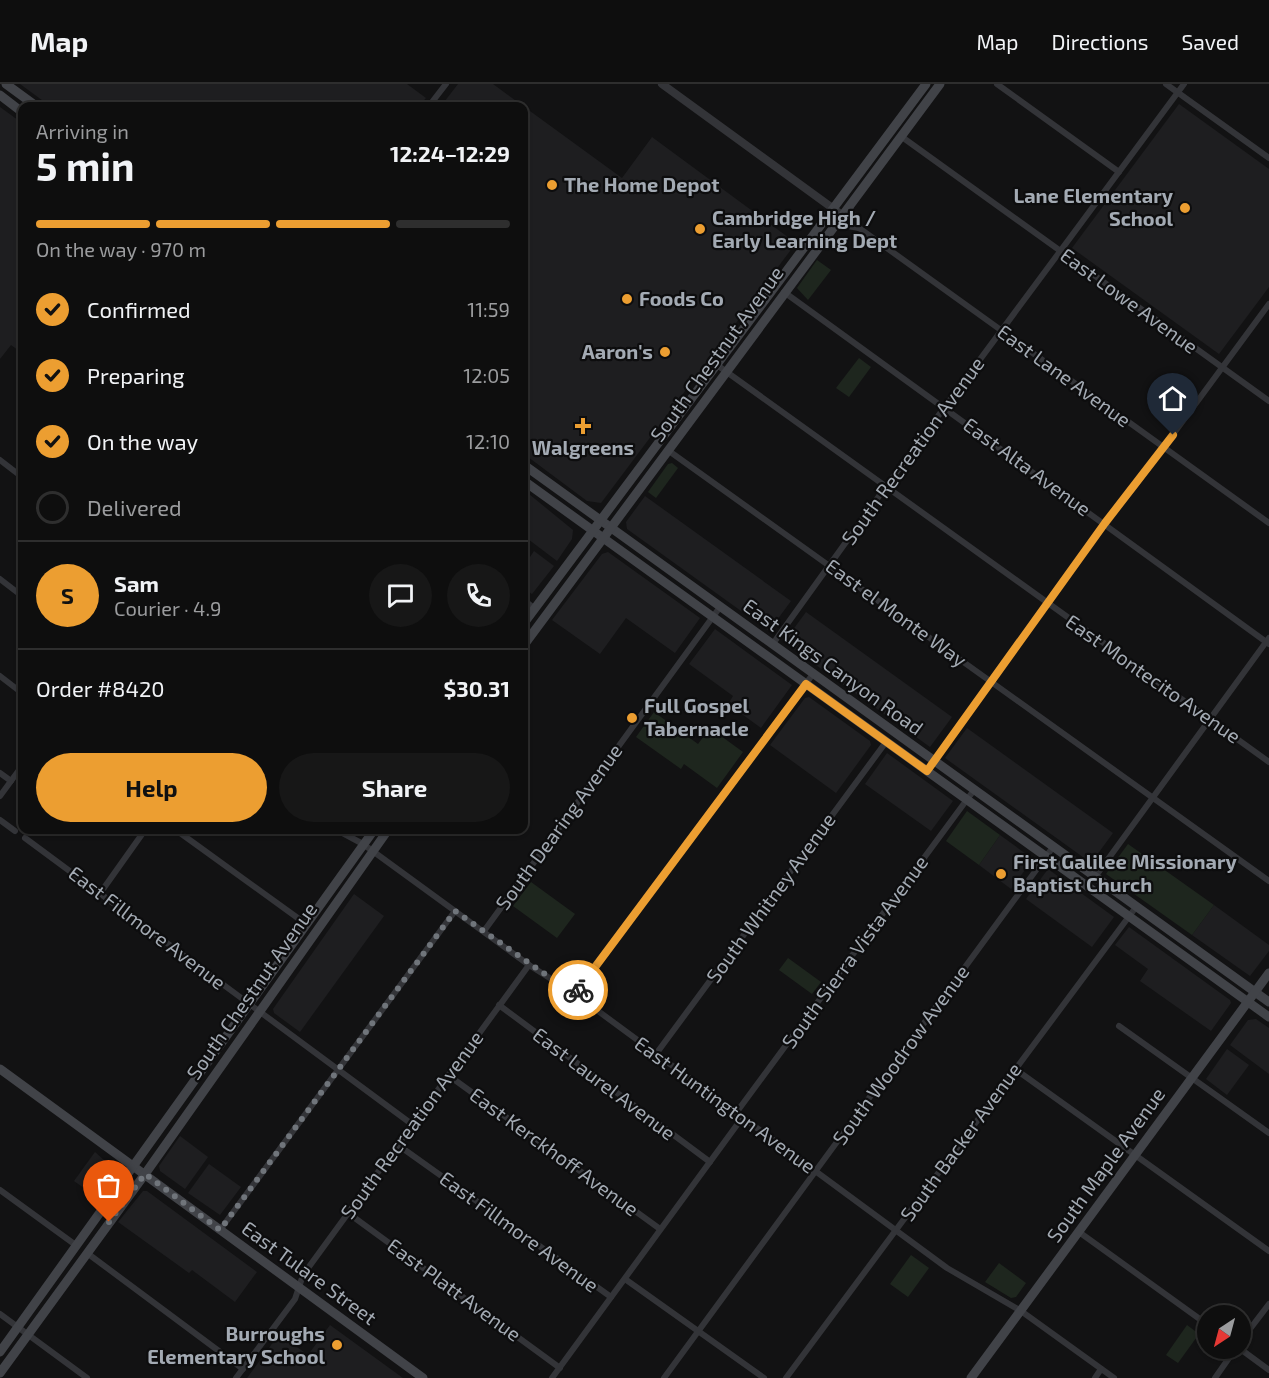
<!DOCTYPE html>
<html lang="en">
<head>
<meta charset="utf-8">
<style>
	:root { --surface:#0e0e0e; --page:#171717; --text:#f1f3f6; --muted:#9b9c9e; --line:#2e2e2e; --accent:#ec9e31 }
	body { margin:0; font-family:"Exo 2",sans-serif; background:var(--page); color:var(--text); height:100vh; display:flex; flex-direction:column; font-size:22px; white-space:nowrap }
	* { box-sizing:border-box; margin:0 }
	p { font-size:20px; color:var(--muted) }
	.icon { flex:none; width:33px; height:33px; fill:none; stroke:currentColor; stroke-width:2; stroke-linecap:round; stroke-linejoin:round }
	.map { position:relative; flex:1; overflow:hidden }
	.panel { position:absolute; left:18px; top:18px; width:510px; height:732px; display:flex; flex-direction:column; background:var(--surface); border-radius:12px; box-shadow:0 2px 4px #0004,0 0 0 2px var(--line) }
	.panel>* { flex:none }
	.needle { width:39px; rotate:216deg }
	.controls { position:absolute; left:1197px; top:1221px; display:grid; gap:12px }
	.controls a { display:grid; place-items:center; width:54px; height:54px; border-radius:50%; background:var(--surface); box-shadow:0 2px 4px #0004,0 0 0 2px var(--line); font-size:30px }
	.pin { position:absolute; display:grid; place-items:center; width:51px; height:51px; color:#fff; margin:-62px -26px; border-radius:50% 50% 50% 0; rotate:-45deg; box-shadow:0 0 6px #0007 }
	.pin .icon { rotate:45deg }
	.courier { position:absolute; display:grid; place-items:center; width:60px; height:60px; margin:-30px; border:4px solid #ec9e31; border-radius:50%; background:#fff; color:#222; box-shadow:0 2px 8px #0007 }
	.headline em { font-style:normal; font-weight:700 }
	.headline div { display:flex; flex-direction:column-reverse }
	.headline { display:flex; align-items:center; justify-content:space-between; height:102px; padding:0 18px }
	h1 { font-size:39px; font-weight:700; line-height:45px }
	.bar { display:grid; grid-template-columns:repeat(4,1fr); gap:9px 6px; align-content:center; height:72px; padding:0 18px }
	.bar i { height:8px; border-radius:4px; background:var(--line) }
	.bar .current { background:var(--accent) }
	.bar p { grid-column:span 4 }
	.line { display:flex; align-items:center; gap:15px; padding:0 18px; border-top:2px solid var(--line) }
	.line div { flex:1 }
	.round { display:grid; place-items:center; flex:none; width:63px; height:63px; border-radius:32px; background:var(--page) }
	ol { padding:0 18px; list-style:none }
	li { display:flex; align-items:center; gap:18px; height:66px }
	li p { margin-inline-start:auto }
	li .icon { padding:6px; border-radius:50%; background:var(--accent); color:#111; stroke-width:4 }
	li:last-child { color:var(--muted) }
	li i { width:33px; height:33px; border:3px solid var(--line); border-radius:50% }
	.primary-button { display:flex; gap:12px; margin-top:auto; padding:12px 18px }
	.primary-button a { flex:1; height:69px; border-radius:36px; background:var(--accent); color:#111; font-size:24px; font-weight:700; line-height:69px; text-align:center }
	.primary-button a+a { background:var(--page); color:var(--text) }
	header { display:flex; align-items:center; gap:36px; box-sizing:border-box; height:84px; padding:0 30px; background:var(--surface); border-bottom:2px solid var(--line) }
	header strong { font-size:28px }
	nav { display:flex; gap:33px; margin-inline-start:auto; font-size:21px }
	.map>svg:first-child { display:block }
	.built { fill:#1e1e20 }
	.green { fill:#1e261e }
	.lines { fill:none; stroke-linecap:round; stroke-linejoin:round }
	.minor { stroke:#333438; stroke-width:6 }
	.tertiary { stroke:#333438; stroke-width:8 }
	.secondary { stroke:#414348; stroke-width:9 }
	.done { stroke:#70757b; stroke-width:6; stroke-dasharray:0 10.8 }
	.route { stroke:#ec9e31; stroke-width:8 }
	.poi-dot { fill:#ec9e31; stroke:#0d0d0e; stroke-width:2 }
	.labels { text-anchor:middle; stroke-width:4.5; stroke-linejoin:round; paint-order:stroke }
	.poi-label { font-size:20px; font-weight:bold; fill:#a3aab3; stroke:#0d0d0e; text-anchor:start }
	.street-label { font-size:20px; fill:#a3aab3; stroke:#0d0d0e }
</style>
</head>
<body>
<header>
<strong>Map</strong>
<nav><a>Map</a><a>Directions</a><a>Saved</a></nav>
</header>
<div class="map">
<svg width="1269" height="1294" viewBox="0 0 1269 1294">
	<rect width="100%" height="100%" fill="#121213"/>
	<g class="built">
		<path d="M20,0H407L426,14L419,22H50Z"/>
		<path d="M458,0H493L622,94L652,53L796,159L601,419L587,417L524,370V22H441Z"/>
		<path d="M1179,20L1269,85V203L1219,270L1072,164Z"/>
		<path d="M0,23L22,39V269L11,261L0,275Z"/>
		<path d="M524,406L573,446L572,455L557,477L524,452Z"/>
		<path d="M645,412L791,517L769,547L627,445L626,438Z"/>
		<path d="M534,467L554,482L532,510L524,505V482Z"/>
		<path d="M608,468L700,534L675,569L626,534L600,570L552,536L602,470Z"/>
		<path d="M806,528L952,633L930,663L784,558Z"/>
		<path d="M715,545L792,601L761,644L728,620L733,612L689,580Z"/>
		<path d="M809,613L870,657L871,661L836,709L770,661L805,614Z"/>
		<path d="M967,644L1113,749L1094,775L1087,776L945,674Z"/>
		<path d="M887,669L953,717L931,747L865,700Z"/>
		<path d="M1000,751L1033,775L1011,805L979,781Z"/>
		<path d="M1048,785L1114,833L1092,863L1026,815Z"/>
		<path d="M354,810L384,832L300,948L274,929L273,925Z"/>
		<path d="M1214,821L1269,861V867L1250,892L1192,851Z"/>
		<path d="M1129,843L1230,916L1231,919L1211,947L1140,897L1148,885L1115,861Z"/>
		<path d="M1256,935L1269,944V990L1230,961L1248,936Z"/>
		<path d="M1227,965L1249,981L1227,1011L1206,995Z"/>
		<path d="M180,1052L208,1073L185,1105L160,1087L159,1082Z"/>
		<path d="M95,1068L116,1087L98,1114L74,1097Z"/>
		<path d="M209,1080L241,1103L220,1131L188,1109Z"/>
		<path d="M143,1107H147L257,1188L235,1218L192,1186L189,1189L118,1138Z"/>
		<path d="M330,1241L403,1294H247L279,1250L308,1271Z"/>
	</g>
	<g class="green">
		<path d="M817,176L831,186L808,216L797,204Z"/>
		<path d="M859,274L871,283L849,313L836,304Z"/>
		<path d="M672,379L678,384L656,414L648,408L668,380Z"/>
		<path d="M654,628L698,660L710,644L743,668L717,704L684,680L681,685L636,653Z"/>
		<path d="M967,727L1000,751L979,781L946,757Z"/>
		<path d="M1128,760L1214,821L1192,851L1106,790Z"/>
		<path d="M531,798L575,830L557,854L513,822Z"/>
		<path d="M788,874L821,898L812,910L779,886Z"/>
		<path d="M911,1171L929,1184L908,1213L890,1200Z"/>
		<path d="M999,1179L1026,1199L1016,1213L1011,1214L985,1198Z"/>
		<path d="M1187,1241L1199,1250L1178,1279L1166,1271Z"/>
	</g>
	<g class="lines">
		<g class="minor">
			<path d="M997,0L1119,88"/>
			<path d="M1166,0L1269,74"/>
			<path d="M429,22L446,0"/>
			<path d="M902,53L1269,317"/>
			<path d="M849,122L859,144"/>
			<path d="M836,140L859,144L1269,439"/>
			<path d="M784,208L1269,560"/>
			<path d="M717,281L1269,678"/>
			<path d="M669,367L1269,797"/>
			<path d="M0,376L22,393"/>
			<path d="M0,495L22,512"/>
			<path d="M524,516L534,524"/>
			<path d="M772,561L887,401L1184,0"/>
			<path d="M0,592L22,609"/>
			<path d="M927,687L1105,439L1135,402L1269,220"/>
			<path d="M0,689L11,697"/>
			<path d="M0,712L22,682"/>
			<path d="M0,736L15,747"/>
			<path d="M176,746L306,840"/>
			<path d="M337,746L363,760L529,881L575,910L947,1184L1021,1227L1114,1294"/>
			<path d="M25,754L413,1041"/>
			<path d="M1095,793L1269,554"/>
			<path d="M101,808L145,746"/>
			<path d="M484,847L720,523"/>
			<path d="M575,910L813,590"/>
			<path d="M499,921L710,1078"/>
			<path d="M1119,942L1269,1049"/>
			<path d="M656,970L886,658"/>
			<path d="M1015,985L1269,1167"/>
			<path d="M448,991L660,1145"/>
			<path d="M736,1029L974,706"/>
			<path d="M398,1061L611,1213"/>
			<path d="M0,1106L77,1162"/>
			<path d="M348,1129L560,1284"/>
			<path d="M220,1146L455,827"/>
			<path d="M1079,1148L1208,1241"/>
			<path d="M87,1169L243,1285"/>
			<path d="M625,1195L764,1294"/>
			<path d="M0,1230L87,1294"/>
			<path d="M1240,1258L1269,1220"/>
			<path d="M1239,1264L1269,1286"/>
			<path d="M236,1294L295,1215L303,1191L529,881"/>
			<path d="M552,1294L742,1034"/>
			<path d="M664,1294L1053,763"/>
			<path d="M786,1294L1136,823"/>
			<path d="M1095,1294L1101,1285"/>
			<path d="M1215,1294L1236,1264"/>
		</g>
		<path class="tertiary" d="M662,0L842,131"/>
		<g class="secondary">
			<path d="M6,0L36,22"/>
			<path d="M0,11L22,28"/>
			<path d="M524,381L1269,918"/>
			<path d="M524,397L1269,933"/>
			<path d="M524,539L926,0"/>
			<path d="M524,561L940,0"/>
			<path d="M0,985L423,1294"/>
			<path d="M0,1268L374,746"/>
			<path d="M0,1289L145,1090L388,746"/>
			<path d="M971,1294L1269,889"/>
		</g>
	</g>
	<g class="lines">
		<path class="done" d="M109,1138L145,1090L220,1146L455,827L559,900L575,910L578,906"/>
		<path class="route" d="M578,906L806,600L927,687L1105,439L1173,351"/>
	</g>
	<g class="poi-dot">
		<circle cx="552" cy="101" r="6"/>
		<circle cx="1185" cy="124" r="6"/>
		<circle cx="700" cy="145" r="6"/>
		<circle cx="627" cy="215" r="6"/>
		<circle cx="665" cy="268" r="6"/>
		<path d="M580 333h6v6h6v6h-6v6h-6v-6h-6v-6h6z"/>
		<circle cx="632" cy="634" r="6"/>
		<circle cx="1001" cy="790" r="6"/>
		<circle cx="337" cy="1261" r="6"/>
	</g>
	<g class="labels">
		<g class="poi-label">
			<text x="564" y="108">The Home Depot</text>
			<text x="1173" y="119" text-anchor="end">Lane Elementary<tspan x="1173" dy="23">School</tspan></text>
			<text x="712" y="141">Cambridge High /<tspan x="712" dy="23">Early Learning Dept</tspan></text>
			<text x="639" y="222">Foods Co</text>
			<text x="653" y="275" text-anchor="end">Aaron's</text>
			<text x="583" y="371" text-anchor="middle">Walgreens</text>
			<text x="644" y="629">Full Gospel<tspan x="644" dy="23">Tabernacle</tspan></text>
			<text x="1013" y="785">First Galilee Missionary<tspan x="1013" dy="23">Baptist Church</tspan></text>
			<text x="325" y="1257" text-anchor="end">Burroughs<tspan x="325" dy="23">Elementary School</tspan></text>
		</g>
		<g class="street-label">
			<text transform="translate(1129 217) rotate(36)" y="7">East Lowe Avenue</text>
			<text transform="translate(717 270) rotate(-54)" y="7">South Chestnut Avenue</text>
			<text transform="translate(1064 292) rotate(36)" y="7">East Lane Avenue</text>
			<text transform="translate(913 367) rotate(-54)" y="7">South Recreation Avenue</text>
			<text transform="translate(1027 383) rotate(36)" y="7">East Alta Avenue</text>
			<text transform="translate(896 529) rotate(36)" y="7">East el Monte Way</text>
			<text transform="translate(833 583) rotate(36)" y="7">East Kings Canyon Road</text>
			<text transform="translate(1153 595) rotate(35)" y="7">East Montecito Avenue</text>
			<text transform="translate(559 743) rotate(-54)" y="7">South Dearing Avenue</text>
			<text transform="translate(771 814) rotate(-54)" y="7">South Whitney Avenue</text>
			<text transform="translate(147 844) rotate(37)" y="7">East Fillmore Avenue</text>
			<text transform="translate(855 868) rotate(-54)" y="7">South Sierra Vista Avenue</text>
			<text transform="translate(252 907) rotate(-55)" y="7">South Chestnut Avenue</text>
			<text transform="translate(901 971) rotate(-54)" y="7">South Woodrow Avenue</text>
			<text transform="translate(604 1000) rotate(37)" y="7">East Laurel Avenue</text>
			<text transform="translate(725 1021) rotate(36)" y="7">East Huntington Avenue</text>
			<text transform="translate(412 1041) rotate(-54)" y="7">South Recreation Avenue</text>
			<text transform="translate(961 1058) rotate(-54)" y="7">South Backer Avenue</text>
			<text transform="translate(554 1068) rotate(36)" y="7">East Kerckhoff Avenue</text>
			<text transform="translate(1106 1081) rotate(-54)" y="7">South Maple Avenue</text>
			<text transform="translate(519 1148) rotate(36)" y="7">East Fillmore Avenue</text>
			<text transform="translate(309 1189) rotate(36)" y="7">East Tulare Street</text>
			<text transform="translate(454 1206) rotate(36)" y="7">East Platt Avenue</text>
		</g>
	</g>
</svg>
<div class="controls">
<a><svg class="needle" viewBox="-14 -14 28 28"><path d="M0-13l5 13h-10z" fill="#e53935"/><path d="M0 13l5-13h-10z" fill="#9b9c9e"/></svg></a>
</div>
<div class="pin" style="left:109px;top:1138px;background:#ea580c"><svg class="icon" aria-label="bag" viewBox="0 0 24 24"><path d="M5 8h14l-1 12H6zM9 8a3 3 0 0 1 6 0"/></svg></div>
<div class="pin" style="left:1173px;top:351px;background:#1f2937"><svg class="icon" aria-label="home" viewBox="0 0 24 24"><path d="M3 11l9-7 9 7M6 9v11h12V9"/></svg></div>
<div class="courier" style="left:578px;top:906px"><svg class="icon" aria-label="bike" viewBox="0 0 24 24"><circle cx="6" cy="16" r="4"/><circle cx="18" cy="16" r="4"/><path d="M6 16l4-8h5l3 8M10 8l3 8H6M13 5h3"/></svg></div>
<section class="panel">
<div class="headline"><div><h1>5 min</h1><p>Arriving in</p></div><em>12:24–12:29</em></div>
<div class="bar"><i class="current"></i><i class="current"></i><i class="current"></i><i></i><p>On the way · 970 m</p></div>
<ol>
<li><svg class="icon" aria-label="check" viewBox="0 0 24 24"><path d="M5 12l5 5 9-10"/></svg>Confirmed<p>11:59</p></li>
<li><svg class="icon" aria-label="check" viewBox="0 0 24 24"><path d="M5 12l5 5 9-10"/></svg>Preparing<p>12:05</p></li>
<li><svg class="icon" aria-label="check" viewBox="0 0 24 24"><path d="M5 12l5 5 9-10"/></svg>On the way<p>12:10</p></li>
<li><i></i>Delivered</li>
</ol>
<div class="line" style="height:108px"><b class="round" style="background:var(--accent);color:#111">S</b><div><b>Sam</b><p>Courier · 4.9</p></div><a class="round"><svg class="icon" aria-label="chat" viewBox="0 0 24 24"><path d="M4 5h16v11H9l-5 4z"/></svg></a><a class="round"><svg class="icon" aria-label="phone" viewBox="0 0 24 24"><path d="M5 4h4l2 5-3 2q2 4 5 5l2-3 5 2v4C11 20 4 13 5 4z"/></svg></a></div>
<div class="line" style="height:78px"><div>Order #8420</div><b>$30.31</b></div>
<div class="primary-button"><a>Help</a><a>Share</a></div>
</section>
</div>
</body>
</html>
